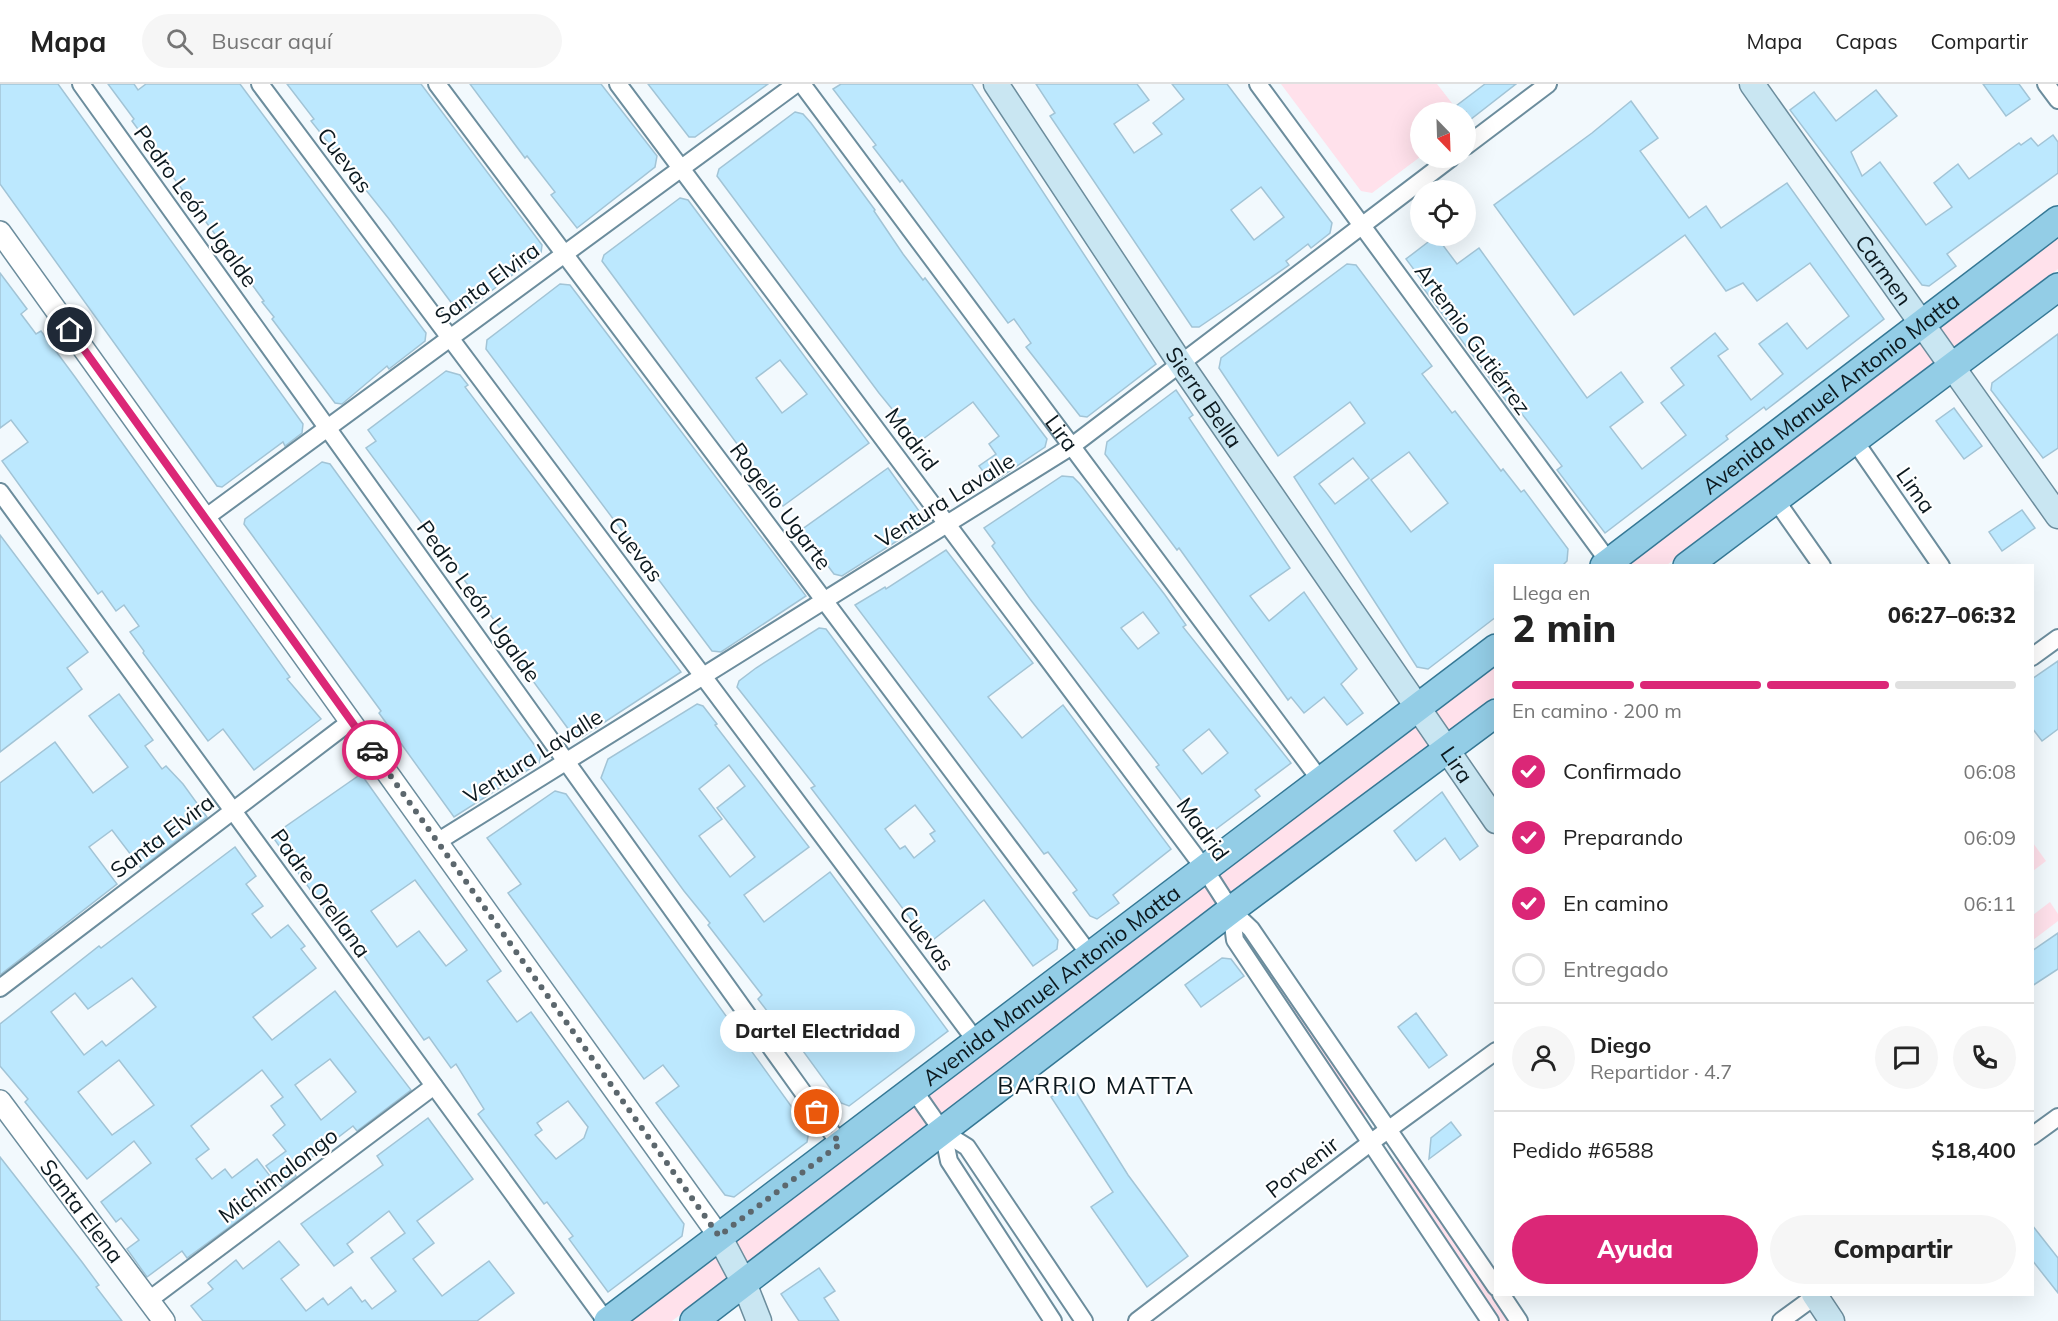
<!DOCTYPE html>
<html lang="es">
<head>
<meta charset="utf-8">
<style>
	:root { --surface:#fff; --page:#f6f6f6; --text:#222; --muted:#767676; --line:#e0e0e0; --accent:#db2777 }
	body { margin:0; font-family:Mulish,sans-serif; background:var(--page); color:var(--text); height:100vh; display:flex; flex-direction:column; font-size:22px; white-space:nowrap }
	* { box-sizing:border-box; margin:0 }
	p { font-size:20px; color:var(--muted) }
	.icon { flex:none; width:33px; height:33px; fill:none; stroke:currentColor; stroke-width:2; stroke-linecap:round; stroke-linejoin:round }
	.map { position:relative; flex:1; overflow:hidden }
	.side { position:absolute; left:1494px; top:480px; width:540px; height:732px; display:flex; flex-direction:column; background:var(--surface); border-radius:0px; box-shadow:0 6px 24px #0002 }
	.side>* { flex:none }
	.needle { width:39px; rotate:157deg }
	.buttons { position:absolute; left:1410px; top:18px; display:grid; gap:12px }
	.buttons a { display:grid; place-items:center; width:66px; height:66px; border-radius:50%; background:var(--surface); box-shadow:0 6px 24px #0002; font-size:30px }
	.pin { position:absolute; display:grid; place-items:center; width:51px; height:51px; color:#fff; margin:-26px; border:3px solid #fff; border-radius:50%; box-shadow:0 2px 6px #0007 }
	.courier { position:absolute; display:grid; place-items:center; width:60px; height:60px; margin:-30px; border:4px solid #db2777; border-radius:50%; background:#fff; color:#222; box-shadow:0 2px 8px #0007 }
	.bubble { position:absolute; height:42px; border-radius:21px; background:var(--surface); box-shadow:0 6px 24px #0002; font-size:20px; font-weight:800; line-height:42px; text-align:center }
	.overview em { font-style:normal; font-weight:800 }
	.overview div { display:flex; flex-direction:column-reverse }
	.overview { display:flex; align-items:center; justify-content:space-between; height:102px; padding:0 18px }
	h1 { font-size:39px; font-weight:800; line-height:45px }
	.bar { display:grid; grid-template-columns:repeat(4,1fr); gap:9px 6px; align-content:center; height:72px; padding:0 18px }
	.bar i { height:8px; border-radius:4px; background:var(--line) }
	.bar .current { background:var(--accent) }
	.bar p { grid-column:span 4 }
	.line { display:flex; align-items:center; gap:15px; padding:0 18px; border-top:2px solid var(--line) }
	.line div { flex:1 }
	.round { display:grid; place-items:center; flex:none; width:63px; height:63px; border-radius:32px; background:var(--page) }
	ol { padding:0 18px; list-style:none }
	li { display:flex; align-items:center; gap:18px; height:66px }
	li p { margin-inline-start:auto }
	li .icon { padding:6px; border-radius:50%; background:var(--accent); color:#fff; stroke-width:4 }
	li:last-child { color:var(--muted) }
	li i { width:33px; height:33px; border:3px solid var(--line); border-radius:50% }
	.action { display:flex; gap:12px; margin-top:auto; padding:12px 18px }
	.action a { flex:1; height:69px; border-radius:36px; background:var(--accent); color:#fff; font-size:24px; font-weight:800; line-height:69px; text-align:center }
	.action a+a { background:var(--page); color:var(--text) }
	header { display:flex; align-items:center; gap:36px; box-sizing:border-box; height:84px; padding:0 30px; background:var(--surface); border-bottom:2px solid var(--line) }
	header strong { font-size:28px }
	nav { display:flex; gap:33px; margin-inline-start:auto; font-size:21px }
	.search { width:420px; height:54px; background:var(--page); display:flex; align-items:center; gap:15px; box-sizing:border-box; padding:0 21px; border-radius:33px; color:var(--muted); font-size:22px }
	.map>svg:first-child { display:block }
	.green { fill:#ffe1eb }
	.building { fill:#bce8fe; stroke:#a2c4d6; stroke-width:1.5; fill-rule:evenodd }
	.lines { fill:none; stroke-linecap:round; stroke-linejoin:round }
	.minor-casing { stroke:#6c8d9d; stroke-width:20 }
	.tertiary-casing { stroke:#6c8d9d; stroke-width:24 }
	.secondary-casing { stroke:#6c8d9d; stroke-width:27 }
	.primary-casing { stroke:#357895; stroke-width:30 }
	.minor { stroke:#fff; stroke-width:16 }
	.tertiary { stroke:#fff; stroke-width:21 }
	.secondary { stroke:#c9e6f2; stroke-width:24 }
	.primary { stroke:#93cde6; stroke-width:27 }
	.done { stroke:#5c676d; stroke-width:6; stroke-dasharray:0 10.8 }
	.route { stroke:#db2777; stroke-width:8 }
	.labels { text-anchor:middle; stroke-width:4.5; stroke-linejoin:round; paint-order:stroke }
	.street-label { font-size:22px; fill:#0c191f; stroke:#fff }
	.neighbourhood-label { font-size:24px; letter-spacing:1.5px; fill:#0c191f; stroke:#fff }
</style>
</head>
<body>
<header>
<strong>Mapa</strong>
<div class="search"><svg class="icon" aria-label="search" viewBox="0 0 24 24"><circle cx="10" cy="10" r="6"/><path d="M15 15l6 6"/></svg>Buscar aquí</div>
<nav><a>Mapa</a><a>Capas</a><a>Compartir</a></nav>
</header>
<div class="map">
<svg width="2058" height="1237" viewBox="0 0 2058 1237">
	<rect width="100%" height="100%" fill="#f2f9fd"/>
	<g class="green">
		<path d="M1281,0H1437L1455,23L1447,28H1420V73L1372,109L1361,107Z"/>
		<path d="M2058,151V185L1667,481L1625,482Z"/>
		<path d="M1495,580V612L672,1237H631Z"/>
		<path d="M2033,759L2046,777L2033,787H2032Z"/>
		<path d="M2050,818L2058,830V837L2033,856V831Z"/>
		<path d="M1255,864L1370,1028L1362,1032L1250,869Z"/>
		<path d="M1403,1074L1513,1237H1498L1394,1081Z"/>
	</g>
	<g class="building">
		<path d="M0,0H58L303,340L302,349L285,362L283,358L222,403L217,402L0,100Z"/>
		<path d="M108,0H134L138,6L146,0H240L426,249L425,257L389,285L387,282L342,320L335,319L272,235L274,233L262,218L264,217L132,37L134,35Z"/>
		<path d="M287,0H421L542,161L541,169L465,227L456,225L389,135L311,37L314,35Z"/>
		<path d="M470,0H601L657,72L655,83L577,144L551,111L555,108L527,72L525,74Z"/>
		<path d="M648,0H768L695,53H689Z"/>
		<path d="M841,0H972L1156,280L1087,333L1080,332L1026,263L1031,259L1014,235L1008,239L902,96L900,98L873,63L876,61L833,5Z"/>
		<path d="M1036,0H1137L1149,16L1114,40L1134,69L1162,50L1153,39L1184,15L1172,0H1227L1332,139L1330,149L1311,164L1308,160L1286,177L1289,181L1233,220L1199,243H1192L1050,32L1055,29ZM1261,103L1284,133L1254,156L1231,126Z"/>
		<path d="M1485,0H1516L1466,39V28H1448Z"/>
		<path d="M1983,0H2019L2030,15L2006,32Z"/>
		<path d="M1876,6L1897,32L1851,68L1862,92L1880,78L1926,141L1952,123L1934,99L1958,80L1969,95L2019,59L2021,61L2031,54L2038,62L2053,51L2058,58V89L1947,170L1956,182L1929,202L1922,201L1790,26L1814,8L1836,37Z"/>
		<path d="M1631,17L1658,54L1640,67L1689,134L1706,122L1721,144L1787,99L1884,235L1766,326L1764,323L1726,352L1728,355L1605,449L1557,386L1562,382L1522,330L1518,333L1421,201L1424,199L1406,175L1436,152L1457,180L1479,164L1587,314L1621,288L1643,318L1610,343L1642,385L1686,351L1661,319L1684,301L1671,284L1715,249L1728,265L1718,272L1751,316L1783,290L1759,260L1787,239L1807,265L1849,232L1810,179L1757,217L1743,199L1726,207L1685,151L1574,231L1494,121L1592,49Z"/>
		<path d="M795,28L803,30L811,39L875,126L874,127L903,170L923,196L925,194L1047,355L1045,363L992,399L979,382L996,370L989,360L999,352L973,318L919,358L879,309L717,92L719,85Z"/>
		<path d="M680,114L688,116L869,359L783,422L602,177L604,171ZM780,276L807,310L782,329L756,294Z"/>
		<path d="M1347,180L1356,181L1432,282L1422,290L1452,329L1455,327L1501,387L1503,385L1521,408L1524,406L1568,465L1567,477L1562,482H1496V533L1428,585L1417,583L1294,393L1365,339L1350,318L1278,372L1219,284L1221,274ZM1409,368L1448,419L1411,448L1371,396ZM1353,374L1369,394L1335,420L1319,400Z"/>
		<path d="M0,189L27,225L21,230L36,250L41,247L75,293L290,593L287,595L321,635L254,686L223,645L208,657L143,569L144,567L130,548L139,542L124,521L116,527L102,507L98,510L2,377L28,358L11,336L0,344Z"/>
		<path d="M560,200L570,201L806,512L721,568L712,567L486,265L487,256Z"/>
		<path d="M2058,250V364L2043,374L1991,306L1992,299Z"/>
		<path d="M446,287L460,291L468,301L465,303L681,588L582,653L572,650L519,578L523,575L366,364L376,357L368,346Z"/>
		<path d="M1176,306L1193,331L1189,334L1290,484L1250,512L1269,537L1304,508L1357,585L1341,600L1363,629L1347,641L1324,613L1304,629L1291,613L1288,616L1179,464L1177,466L1105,370L1107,358Z"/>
		<path d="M1954,324L1982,362L1964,375L1936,337Z"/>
		<path d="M322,378L330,380L541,670L539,679L454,733L379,629L381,627L244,440L245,435Z"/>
		<path d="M888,384L927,438L842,492L834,490L801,446Z"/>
		<path d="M1062,392L1073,393L1080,400L1165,511L1186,541L1183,543L1291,679L1255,706L1260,712L1212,748L1205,747L1188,725L1156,683L1159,681L1030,515L992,462L995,459L984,444ZM1143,528L1159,549L1138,565L1121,544ZM1209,645L1228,669L1202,690L1183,666Z"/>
		<path d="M2022,426L2035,444L2002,467L1989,448Z"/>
		<path d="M0,451L88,568L67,584L82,605L0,668Z"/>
		<path d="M946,466L1033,579L988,613L1022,654L1063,621L1171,765L1113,811L1119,819L1097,835L1090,832L1073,809L1077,806L1048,768L1044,770L855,521L885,503L886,505Z"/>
		<path d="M819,544L826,545L1058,856L1057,865L1033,882L984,816L929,859L811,704L815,702L737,603L739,597L756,584ZM915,721L935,747L930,750L935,757L914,774L905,762L900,765L885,745Z"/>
		<path d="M2058,577V645L2042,657L2032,644V595Z"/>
		<path d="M119,610L153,656L145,662L162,685L166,682L183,700L207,733L141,784L112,746L89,763L117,800L0,891V699L55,658L93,709L128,683L89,632Z"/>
		<path d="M697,620L703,622L717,640L715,641L809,763L744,811L764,838L830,788L948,947L849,1022L841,1019L787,945L783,948L758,915L762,911L708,841L710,839L684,807L601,694L608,675ZM729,681L745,702L717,724L755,773L730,793L699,752L722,735L699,705Z"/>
		<path d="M361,690L501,887L487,897L517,938L531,928L684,1140L682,1152L608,1208L569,1155L573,1152L547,1118L544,1120L478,1030L484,1025L456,980L451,984L429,953L424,956L331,826L327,829L272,752ZM415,796L467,866L446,882L419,847L397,863L371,827ZM568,1017L588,1043L584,1054L556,1075L535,1051L542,1046L537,1039Z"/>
		<path d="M555,707L566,710L809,1047L807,1058L734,1113L725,1111L656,1019L679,1002L663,981L644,995L508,809L521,800L487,754Z"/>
		<path d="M1442,708L1478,762L1460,776L1445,754L1416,777L1394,747Z"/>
		<path d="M235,763L256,792L246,800L263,822L252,830L271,854L288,841L305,862L301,865L316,884L253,933L272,956L335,907L411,1006L357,1047L353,1042L293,1088L296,1092L282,1103L266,1082L286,1067L273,1051L285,1041L271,1022L283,1013L262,986L191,1042L209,1065L196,1075L212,1095L225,1085L232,1094L257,1075L270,1092L245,1111L255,1124L187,1174L182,1167L147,1193L127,1165L139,1156L121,1134L116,1138L101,1118L151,1079L134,1057L87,1095L25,1018L28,1015L0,982V940L99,862L101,864ZM132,894L156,923L106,962L102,957L84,971L51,928L75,909L88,925ZM330,975L356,1008L321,1036L295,1001ZM119,976L154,1021L112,1051L78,1008Z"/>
		<path d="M2058,849V885L2032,902V867Z"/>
		<path d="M1222,874L1231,875L1244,892L1201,923L1185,901Z"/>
		<path d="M1416,929L1447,971L1429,984L1398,943Z"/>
		<path d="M1071,1000L1128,1091L1188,1172L1147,1203L1091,1123L1113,1108L1051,1013Z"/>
		<path d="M428,1034L473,1095L417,1137L434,1159L413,1175L442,1212L489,1177L514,1209L477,1237H203L191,1222L213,1205L208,1199L236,1176L243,1185L279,1157L299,1181L281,1195L306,1227L323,1214L328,1221L351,1203L362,1218L365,1216L372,1225L396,1207L371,1174L405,1149L389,1127L347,1160L353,1168L334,1182L301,1140L383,1081L377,1072Z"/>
		<path d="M1451,1038L1461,1051L1429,1075L1431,1054Z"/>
		<path d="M0,1073L82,1178L99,1201L96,1203L122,1237H0Z"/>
		<path d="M2032,1141L2058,1174V1209L2032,1176Z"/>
		<path d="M819,1184L835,1207L824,1214L839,1237H799L781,1210Z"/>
	</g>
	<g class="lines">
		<defs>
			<g id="minor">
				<path d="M81,0L840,1060"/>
				<path d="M260,0L976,957"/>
				<path d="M437,0L1090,871"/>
				<path d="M618,0L1204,784L1231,826L1251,845L1496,1203"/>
				<path id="s1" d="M802,0L1321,697"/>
				<path d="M1258,0L1609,478"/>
				<path d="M2046,0L2058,16"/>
				<path d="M1466,62L1548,0"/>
				<path d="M1854,356L1941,482"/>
				<path d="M0,408L606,1237"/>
				<path d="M1775,415L1822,482"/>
				<path d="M205,434L796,0"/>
				<path d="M2032,573L2058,554"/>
				<path d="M437,758L1072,362L1451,74"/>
				<path d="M1231,826L1235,856L1490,1237"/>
				<path d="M0,904L351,637"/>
				<path d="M913,1005L943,1048L949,1077L1053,1237"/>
				<path d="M943,1048L967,1063L1084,1237"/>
				<path d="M2032,1052L2058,1033"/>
				<path d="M1501,1210L1519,1237"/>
				<path d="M149,1216L434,1002"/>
				<path d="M1137,1237L1370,1059L1496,967"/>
				<path d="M1781,1237L1818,1210"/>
			</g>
			<g id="tertiary">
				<path d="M0,148L719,1152"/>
				<path d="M0,1017L164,1237"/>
			</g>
			<g id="secondary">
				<path id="s2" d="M996,0L1181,280L1496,737"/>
				<path id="s3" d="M1752,0L2058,432"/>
				<path d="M719,1152L744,1199L759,1237"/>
				<path d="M1814,1210L1832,1237"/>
			</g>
			<g id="primary">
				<path id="s4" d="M1604,482L2058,136"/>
				<path d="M1687,482L2058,203"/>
				<path id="s5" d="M608,1237L1496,564"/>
				<path d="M694,1237L1231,826L1496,629"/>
			</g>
		</defs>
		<use href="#minor" class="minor-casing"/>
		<use href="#tertiary" class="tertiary-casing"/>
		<use href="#secondary" class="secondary-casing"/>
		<use href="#primary" class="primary-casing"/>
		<use href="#minor" class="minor"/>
		<use href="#tertiary" class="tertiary"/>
		<use href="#secondary" class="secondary"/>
		<use href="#primary" class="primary"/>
	</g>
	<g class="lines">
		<path class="done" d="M372,666L719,1152L840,1060L817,1028"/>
		<path class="route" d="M70,246L372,666"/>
	</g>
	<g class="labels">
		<g class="street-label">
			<text transform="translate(345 76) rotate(53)" y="8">Cuevas</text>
			<text transform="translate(196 122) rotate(54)" y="8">Pedro León Ugalde</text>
			<text dy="8" stroke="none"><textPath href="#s3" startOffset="228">Carmen</textPath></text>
			<text transform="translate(487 199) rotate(-36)" y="8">Santa Elvira</text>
			<text transform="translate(1473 255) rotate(54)" y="8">Artemio Gutiérrez</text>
			<text dy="8" stroke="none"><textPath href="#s4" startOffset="285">Avenida Manuel Antonio Matta</textPath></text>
			<text dy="8" stroke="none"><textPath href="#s2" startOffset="376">Sierra Bella</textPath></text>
			<text dy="8" stroke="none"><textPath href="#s1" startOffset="435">Lira</textPath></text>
			<text transform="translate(912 355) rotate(53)" y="8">Madrid</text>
			<text transform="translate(1916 406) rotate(55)" y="8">Lima</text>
			<text transform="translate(945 416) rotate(-32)" y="8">Ventura Lavalle</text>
			<text transform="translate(781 422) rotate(53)" y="8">Rogelio Ugarte</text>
			<text transform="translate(636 465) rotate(53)" y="8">Cuevas</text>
			<text transform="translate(479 517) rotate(54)" y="8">Pedro León Ugalde</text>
			<text transform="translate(533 672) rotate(-32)" y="8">Ventura Lavalle</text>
			<text dy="8" stroke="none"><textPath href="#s2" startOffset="822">Lira</textPath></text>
			<text transform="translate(1203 745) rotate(54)" y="8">Madrid</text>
			<text transform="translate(162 752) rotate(-37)" y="8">Santa Elvira</text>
			<text transform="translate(321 809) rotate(54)" y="8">Padre Orellana</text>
			<text transform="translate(927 854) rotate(53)" y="8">Cuevas</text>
			<text dy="8" stroke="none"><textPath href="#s5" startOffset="556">Avenida Manuel Antonio Matta</textPath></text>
			<text transform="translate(1302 1083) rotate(-38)" y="8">Porvenir</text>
			<text transform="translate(278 1091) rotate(-37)" y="8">Michimalongo</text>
			<text transform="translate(82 1127) rotate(53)" y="8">Santa Elena</text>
		</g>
		<g class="neighbourhood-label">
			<text x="1096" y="1010">BARRIO MATTA</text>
		</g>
	</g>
</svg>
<div class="buttons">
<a><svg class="needle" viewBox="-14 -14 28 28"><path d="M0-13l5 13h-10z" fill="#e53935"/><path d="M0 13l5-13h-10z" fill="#767676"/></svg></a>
<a><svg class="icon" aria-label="locate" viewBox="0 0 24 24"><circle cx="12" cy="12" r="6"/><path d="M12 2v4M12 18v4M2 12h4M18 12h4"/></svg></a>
</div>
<div class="pin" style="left:817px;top:1028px;background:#ea580c"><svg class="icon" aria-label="bag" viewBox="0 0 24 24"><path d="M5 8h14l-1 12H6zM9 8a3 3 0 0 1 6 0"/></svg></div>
<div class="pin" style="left:70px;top:246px;background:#1f2937"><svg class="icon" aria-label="home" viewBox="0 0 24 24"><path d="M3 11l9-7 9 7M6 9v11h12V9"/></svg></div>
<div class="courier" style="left:372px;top:666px"><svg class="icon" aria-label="car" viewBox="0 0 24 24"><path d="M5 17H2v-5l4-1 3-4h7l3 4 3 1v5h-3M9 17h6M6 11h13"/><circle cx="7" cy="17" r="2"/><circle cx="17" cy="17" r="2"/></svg></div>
<div class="bubble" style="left:720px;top:926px;width:195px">Dartel Electridad</div>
<section class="side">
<div class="overview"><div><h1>2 min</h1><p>Llega en</p></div><em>06:27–06:32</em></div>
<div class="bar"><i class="current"></i><i class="current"></i><i class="current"></i><i></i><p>En camino · 200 m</p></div>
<ol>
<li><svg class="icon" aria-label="check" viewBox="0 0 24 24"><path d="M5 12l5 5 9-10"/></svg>Confirmado<p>06:08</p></li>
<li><svg class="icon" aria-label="check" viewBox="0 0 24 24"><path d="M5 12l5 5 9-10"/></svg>Preparando<p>06:09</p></li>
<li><svg class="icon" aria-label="check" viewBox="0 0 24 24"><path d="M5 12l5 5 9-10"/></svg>En camino<p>06:11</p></li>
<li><i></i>Entregado</li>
</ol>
<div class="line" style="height:108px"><a class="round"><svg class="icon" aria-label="person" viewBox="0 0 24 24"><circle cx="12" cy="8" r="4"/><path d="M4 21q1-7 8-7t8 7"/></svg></a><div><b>Diego</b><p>Repartidor · 4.7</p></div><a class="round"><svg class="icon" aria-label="chat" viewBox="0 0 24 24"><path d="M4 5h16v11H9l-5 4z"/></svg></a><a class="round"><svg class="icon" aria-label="phone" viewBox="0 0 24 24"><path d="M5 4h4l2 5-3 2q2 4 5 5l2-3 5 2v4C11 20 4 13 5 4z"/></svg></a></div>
<div class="line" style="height:78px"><div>Pedido #6588</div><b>$18,400</b></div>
<div class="action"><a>Ayuda</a><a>Compartir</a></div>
</section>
</div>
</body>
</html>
